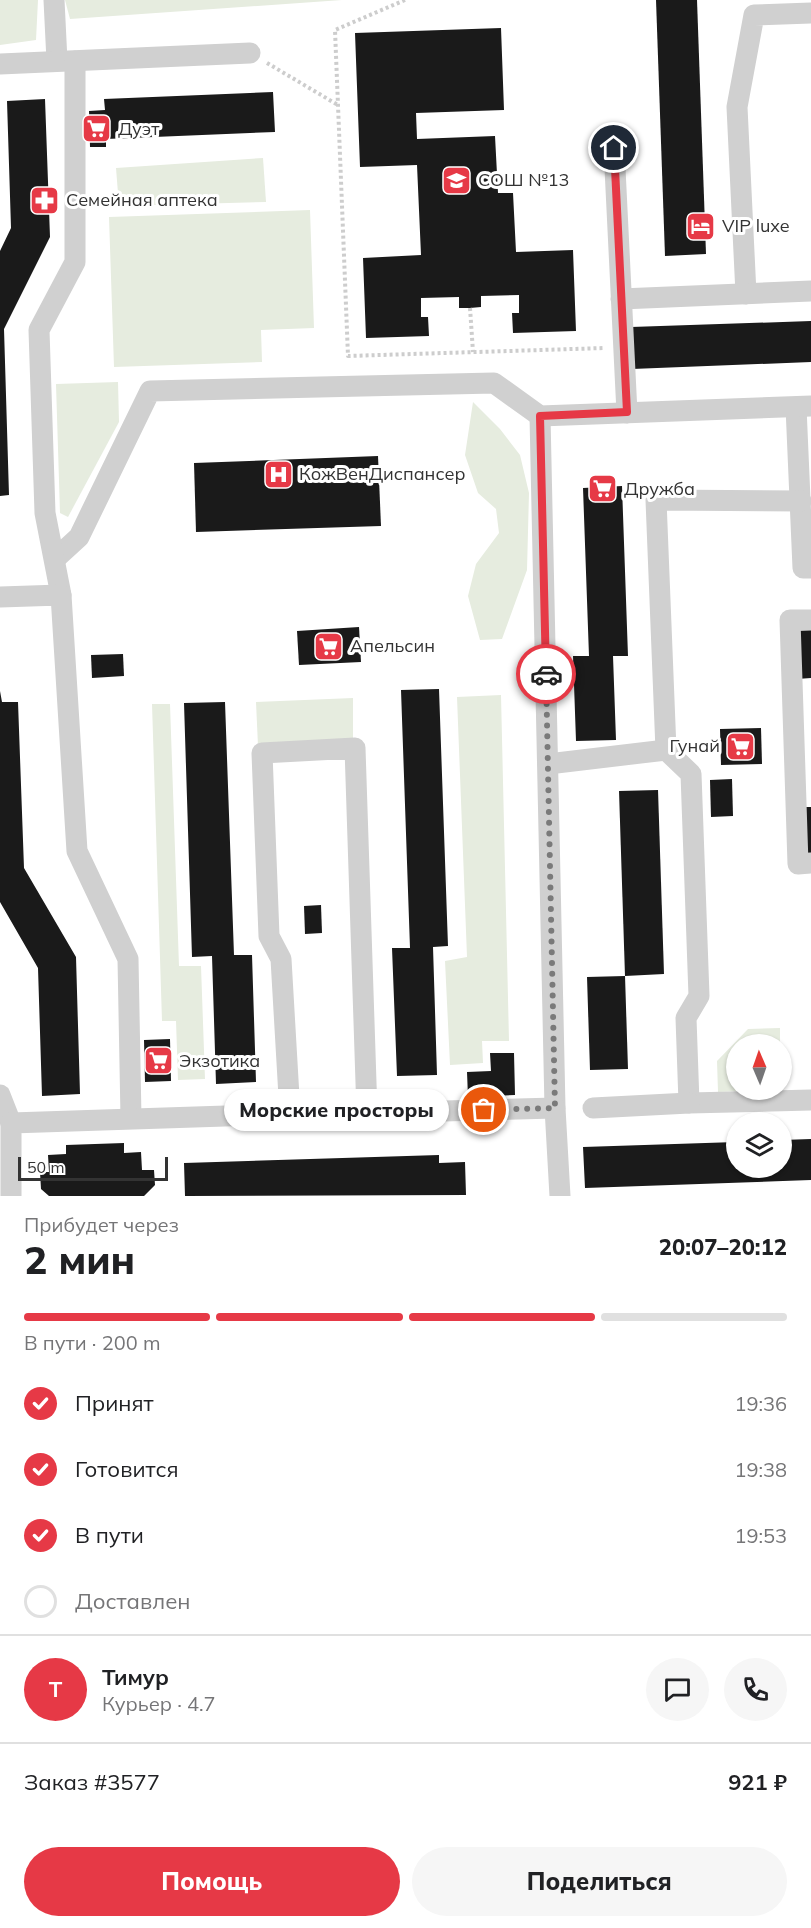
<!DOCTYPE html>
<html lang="ru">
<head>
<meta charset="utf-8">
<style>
	:root { --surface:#fff; --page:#f6f6f6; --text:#202124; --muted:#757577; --line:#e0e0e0; --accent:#e63946 }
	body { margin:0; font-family:Mulish,sans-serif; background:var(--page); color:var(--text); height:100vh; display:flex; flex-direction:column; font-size:22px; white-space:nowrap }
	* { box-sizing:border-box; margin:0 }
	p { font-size:20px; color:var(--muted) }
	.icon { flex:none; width:33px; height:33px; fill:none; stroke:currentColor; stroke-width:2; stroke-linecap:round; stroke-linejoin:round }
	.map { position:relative; height:1196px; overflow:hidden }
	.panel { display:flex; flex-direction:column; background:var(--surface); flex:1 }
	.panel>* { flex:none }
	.needle { width:39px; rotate:358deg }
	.fabs { position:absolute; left:726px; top:1034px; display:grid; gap:12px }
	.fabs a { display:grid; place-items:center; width:66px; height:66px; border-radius:50%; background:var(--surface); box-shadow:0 2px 4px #0004; font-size:30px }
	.scale { position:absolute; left:18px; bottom:15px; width:150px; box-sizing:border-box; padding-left:6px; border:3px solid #333; border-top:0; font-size:16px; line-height:21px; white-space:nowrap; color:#333; -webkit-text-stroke:4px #fff; paint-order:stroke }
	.pin { position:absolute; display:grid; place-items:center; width:51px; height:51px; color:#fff; margin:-26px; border:3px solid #fff; border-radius:50%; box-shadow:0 2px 6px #0007 }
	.courier { position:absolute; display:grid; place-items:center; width:60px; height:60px; margin:-30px; border:4px solid #e63946; border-radius:50%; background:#fff; color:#222; box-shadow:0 2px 8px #0007 }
	.bubble { position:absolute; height:42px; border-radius:21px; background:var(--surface); box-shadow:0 2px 4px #0004; font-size:20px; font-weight:800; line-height:42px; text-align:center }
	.overview em { font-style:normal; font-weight:800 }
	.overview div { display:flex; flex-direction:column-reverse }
	.overview { display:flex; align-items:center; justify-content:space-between; height:102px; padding:0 24px }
	h1 { font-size:39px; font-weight:800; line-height:45px }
	.bar { display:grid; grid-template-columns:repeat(4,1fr); gap:9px 6px; align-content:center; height:72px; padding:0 24px }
	.bar i { height:8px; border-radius:4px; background:var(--line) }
	.bar .active { background:var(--accent) }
	.bar p { grid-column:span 4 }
	.line { display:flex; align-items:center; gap:15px; padding:0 24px; border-top:2px solid var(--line) }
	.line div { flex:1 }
	.round { display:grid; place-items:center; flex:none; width:63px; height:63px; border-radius:32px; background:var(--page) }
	ol { padding:0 24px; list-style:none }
	li { display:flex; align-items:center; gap:18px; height:66px }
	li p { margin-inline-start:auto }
	li .icon { padding:6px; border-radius:50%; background:var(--accent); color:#fff; stroke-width:4 }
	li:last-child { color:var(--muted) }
	li i { width:33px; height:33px; border:3px solid var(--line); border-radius:50% }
	.action { display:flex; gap:12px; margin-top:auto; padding:12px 24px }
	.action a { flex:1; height:69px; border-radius:36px; background:var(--accent); color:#fff; font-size:24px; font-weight:800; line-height:69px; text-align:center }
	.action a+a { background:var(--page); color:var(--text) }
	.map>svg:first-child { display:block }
	.green { fill:#e6ecdf }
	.building { fill:#1a1a1a }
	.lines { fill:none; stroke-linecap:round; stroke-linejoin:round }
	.path { stroke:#cdcdcd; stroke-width:4; stroke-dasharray:3 3; stroke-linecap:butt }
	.minor { stroke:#d0d0d0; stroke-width:21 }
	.done { stroke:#7a7a7a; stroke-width:6; stroke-dasharray:0 10.8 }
	.route { stroke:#e63946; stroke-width:8 }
	.labels { text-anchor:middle; stroke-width:6; stroke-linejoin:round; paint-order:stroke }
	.poi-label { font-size:18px; fill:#333; stroke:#fff; text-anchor:start }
</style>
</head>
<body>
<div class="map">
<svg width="811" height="1196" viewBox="0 0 811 1196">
	<rect width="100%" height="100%" fill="#fff"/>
	<g class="green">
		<path d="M0,0H38L36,40L0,45Z"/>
		<path d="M65,0H342L70,19Z"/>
		<path d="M263,158L266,202L119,206L116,168Z"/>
		<path d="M310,210L314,328L261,330L262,362L114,367L109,217Z"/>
		<path d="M118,382L119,422L68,517L60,513L56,384Z"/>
		<path d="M473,402L500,429L520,455L529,493L527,570L502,639L480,640L468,596L476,564L499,533L496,509L478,493L465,455Z"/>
		<path d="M501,695L509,1041H482L483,1063L450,1065L445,961L467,957L457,697Z"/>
		<path d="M353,698V743L258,746L256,702Z"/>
		<path d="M152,704H170L179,966H201L205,1079L178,1080L176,1021H162Z"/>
		<path d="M780,1028V1044H736V1089H782V1072V1090L718,1092L717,1061L748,1029Z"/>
	</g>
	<g class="building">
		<path d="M656,0H697L706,254L665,256Z"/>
		<path d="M501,28L504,110L416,113L417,139L495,136L498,193H513L516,252L573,250L576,331L513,333L512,313H519V295L481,296V307L470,308H459V297L421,298V317H428L429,336L366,338L363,258L421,255L417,165L360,167L355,33Z"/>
		<path d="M273,92L275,132L106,139V147H90L89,111L105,110L104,99Z"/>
		<path d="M45,99L50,237L4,329L9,495L0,496V251L11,228L7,101Z"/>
		<path d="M811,321V362L632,369L631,327Z"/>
		<path d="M378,456L381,526L196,532L194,463Z"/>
		<path d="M622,486L628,656H613L616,740L576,741L573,656H589L583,488Z"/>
		<path d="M359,627L361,662L299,665L297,631Z"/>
		<path d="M811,630V678L797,679L795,631Z"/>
		<path d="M123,654L124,676L92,678L91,655Z"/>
		<path d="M439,689L448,946L433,947L437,1075L397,1076L392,948H410L401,690Z"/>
		<path d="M0,691L2,702H18L24,868L76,957L80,1094L42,1096L38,968L0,902Z"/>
		<path d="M225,702L234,955H252L256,1082L216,1084L212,956L192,957L184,703Z"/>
		<path d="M761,728L762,764L721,765L720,729Z"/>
		<path d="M732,779L733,816L711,817L710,780Z"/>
		<path d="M658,790L664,974L625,976L619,791Z"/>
		<path d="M801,807H811V854H803Z"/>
		<path d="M321,905L322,933L305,934L304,906Z"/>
		<path d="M625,976L628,1069L590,1070L587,977Z"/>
		<path d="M170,1039L171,1081L145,1082L144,1040Z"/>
		<path d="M490,1053H514L515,1095L468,1097L467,1072L491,1071Z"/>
		<path d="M811,1139V1180L585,1188L583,1147L736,1142V1167H782V1140Z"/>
		<path d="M124,1143V1153L141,1152L142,1170H154L155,1185L144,1196H49L41,1189L40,1172H49L48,1155L66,1154V1145Z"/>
		<path d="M439,1155V1163L465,1162L466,1195L185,1196L184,1163Z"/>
	</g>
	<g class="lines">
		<g class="path">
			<path d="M405,0L335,30L348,356L605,348"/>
			<path d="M267,63L338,105"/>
			<path d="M470,308L473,352"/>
		</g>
		<g class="minor">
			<path d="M54,0L57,61"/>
			<path d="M0,64L250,53"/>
			<path d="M614,148L627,413"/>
			<path d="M746,294L737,107L754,15L811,13"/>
			<path d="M621,299L811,291"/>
			<path d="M796,407L803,568H811"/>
			<path d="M540,416L555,1108L560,1196"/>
			<path d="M801,501L656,500L666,750L691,774L699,996L686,1018L689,1103L811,1100"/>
			<path d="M55,559L79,537L150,391L494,383L540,416L811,406"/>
			<path d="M61,595L45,513L39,330L75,262V61"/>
			<path d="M0,597L61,595L77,851L128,959L131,1118"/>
			<path d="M811,620H790L798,864L811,863"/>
			<path d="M548,764L666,750"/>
			<path d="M0,1095L11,1123"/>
			<path d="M593,1108L689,1103"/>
			<path d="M290,1114L367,1113"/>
			<path d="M11,1196V1123L290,1114L281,959L269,936L262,753L355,748L367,1113L555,1108"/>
		</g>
	</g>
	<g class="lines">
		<path class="done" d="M484,1110L555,1108L546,674"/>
		<path class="route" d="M546,674L540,416L627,412L614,148"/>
	</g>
	<defs>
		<symbol id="supermarket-square" viewBox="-11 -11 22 22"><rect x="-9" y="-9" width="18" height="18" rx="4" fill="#e63946" stroke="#fff"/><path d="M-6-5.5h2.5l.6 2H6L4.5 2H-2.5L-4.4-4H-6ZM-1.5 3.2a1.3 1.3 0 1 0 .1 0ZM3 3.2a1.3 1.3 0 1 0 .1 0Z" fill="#fff"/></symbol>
		<symbol id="school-square" viewBox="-11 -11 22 22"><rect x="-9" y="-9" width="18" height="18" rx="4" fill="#e63946" stroke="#fff"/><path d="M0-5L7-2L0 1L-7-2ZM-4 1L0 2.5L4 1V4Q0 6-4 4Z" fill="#fff"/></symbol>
		<symbol id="pharmacy-square" viewBox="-11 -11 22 22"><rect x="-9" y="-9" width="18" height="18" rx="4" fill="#e63946" stroke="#fff"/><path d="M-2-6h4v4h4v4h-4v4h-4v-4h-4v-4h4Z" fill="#fff"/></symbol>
		<symbol id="hotel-square" viewBox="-11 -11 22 22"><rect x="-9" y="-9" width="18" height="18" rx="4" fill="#e63946" stroke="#fff"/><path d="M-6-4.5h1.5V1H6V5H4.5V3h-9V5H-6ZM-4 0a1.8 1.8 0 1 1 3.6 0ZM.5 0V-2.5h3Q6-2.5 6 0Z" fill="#fff"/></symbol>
		<symbol id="hospital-square" viewBox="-11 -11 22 22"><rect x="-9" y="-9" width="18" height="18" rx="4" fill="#e63946" stroke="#fff"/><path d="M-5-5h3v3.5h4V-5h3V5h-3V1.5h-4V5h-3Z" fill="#fff"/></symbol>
	</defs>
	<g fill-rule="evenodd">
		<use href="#supermarket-square" x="80" y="112" width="33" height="33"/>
		<use href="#school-square" x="440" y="164" width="33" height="33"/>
		<use href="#pharmacy-square" x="28" y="184" width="33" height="33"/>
		<use href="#hotel-square" x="684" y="210" width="33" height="33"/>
		<use href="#hospital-square" x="262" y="458" width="33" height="33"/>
		<use href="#supermarket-square" x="586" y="472" width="33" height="33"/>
		<use href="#supermarket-square" x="312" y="630" width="33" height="33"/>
		<use href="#supermarket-square" x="724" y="730" width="33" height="33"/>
		<use href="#supermarket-square" x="142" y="1044" width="33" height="33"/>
	</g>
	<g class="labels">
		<g class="poi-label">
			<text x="118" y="135">Дуэт</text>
			<text x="478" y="186">СОШ №13</text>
			<text x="66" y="206">Семейная аптека</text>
			<text x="722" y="232">VIP luxe</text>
			<text x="299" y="480">КожВенДиспансер</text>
			<text x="624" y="495">Дружба</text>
			<text x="350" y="652">Апельсин</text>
			<text x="720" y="752" text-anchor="end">Гунай</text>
			<text x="179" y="1067">Экзотика</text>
		</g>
	</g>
</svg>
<div class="fabs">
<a><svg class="needle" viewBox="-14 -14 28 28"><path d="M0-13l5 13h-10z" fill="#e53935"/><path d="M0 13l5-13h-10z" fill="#757577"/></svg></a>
<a><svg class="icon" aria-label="layers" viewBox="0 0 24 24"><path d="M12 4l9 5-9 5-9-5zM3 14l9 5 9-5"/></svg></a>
</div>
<div class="scale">50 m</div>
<div class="pin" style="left:484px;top:1110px;background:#ea580c"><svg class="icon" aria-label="bag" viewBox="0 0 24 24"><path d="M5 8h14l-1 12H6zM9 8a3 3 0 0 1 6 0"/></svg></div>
<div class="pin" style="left:614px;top:148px;background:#1f2937"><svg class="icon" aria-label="home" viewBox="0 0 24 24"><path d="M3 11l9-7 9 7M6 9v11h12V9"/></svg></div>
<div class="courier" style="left:546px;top:674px"><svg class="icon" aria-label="car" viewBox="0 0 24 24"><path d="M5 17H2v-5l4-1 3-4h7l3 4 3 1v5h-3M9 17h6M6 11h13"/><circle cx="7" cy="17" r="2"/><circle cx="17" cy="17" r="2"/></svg></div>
<div class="bubble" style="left:224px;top:1089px;width:225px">Морские просторы</div>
</div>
<section class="panel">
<div class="overview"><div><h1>2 мин</h1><p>Прибудет через</p></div><em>20:07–20:12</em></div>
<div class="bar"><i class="active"></i><i class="active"></i><i class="active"></i><i></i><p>В пути · 200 m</p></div>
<ol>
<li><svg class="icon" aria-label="check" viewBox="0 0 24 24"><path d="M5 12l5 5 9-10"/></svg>Принят<p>19:36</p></li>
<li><svg class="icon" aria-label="check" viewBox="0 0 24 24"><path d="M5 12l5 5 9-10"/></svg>Готовится<p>19:38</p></li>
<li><svg class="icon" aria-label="check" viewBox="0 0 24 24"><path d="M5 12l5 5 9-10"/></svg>В пути<p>19:53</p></li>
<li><i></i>Доставлен</li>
</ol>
<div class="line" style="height:108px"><b class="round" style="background:var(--accent);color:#fff">Т</b><div><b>Тимур</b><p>Курьер · 4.7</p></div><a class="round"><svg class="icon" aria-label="chat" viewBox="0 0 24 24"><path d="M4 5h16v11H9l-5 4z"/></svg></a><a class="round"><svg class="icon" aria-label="phone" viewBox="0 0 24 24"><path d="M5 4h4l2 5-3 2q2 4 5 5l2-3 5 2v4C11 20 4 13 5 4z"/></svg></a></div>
<div class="line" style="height:78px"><div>Заказ #3577</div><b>921 ₽</b></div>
<div class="action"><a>Помощь</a><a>Поделиться</a></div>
</section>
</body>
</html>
